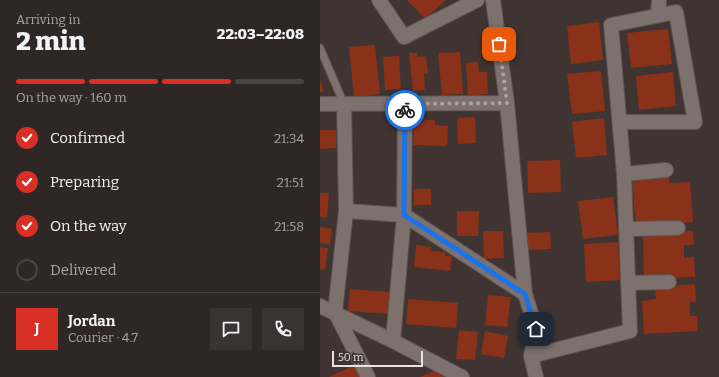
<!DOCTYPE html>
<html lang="en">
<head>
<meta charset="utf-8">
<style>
	:root { --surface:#2f2725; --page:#3b3332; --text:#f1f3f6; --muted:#a7a5a7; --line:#4a4442; --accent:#d93025 }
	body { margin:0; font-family:Bitter,serif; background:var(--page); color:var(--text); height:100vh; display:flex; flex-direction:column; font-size:15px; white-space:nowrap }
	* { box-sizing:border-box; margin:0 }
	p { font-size:13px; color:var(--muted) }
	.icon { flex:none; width:22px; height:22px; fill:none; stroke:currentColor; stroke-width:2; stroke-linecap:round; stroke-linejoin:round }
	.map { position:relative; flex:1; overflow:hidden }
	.side { display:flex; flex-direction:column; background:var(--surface); width:320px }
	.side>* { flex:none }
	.scale { position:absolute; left:12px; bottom:10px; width:91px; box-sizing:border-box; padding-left:4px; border:2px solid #e9e2e0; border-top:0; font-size:11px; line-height:14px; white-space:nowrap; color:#e9e2e0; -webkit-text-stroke:3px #3f3431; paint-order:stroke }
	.pin { position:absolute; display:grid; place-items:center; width:34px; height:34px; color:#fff; margin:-17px; border-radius:8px; box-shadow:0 2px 6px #0006 }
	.courier { position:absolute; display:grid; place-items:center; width:40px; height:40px; margin:-20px; border:3px solid #1a73e8; border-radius:50%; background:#fff; color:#222; box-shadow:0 1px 5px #0007 }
	.headline em { font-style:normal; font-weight:800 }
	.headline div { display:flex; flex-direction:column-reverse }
	.headline { display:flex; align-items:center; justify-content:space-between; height:68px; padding:0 16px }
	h1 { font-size:26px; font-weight:800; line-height:30px }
	.bar { display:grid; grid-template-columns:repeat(4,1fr); gap:6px 4px; align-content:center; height:48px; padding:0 16px }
	.bar i { height:5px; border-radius:3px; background:var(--line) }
	.bar .active { background:var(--accent) }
	.bar p { grid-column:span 4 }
	.line { display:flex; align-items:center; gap:10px; padding:0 16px; border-top:1px solid var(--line) }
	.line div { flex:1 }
	.round { display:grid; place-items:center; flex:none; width:42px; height:42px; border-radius:0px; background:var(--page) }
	ol { padding:0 16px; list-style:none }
	li { display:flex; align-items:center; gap:12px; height:44px }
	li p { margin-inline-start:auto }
	li .icon { padding:4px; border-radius:50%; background:var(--accent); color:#fff; stroke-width:4 }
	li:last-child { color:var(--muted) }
	li i { width:22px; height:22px; border:2px solid var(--line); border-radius:50% }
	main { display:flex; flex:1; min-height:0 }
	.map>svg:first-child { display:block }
	.building { fill:#8a311a }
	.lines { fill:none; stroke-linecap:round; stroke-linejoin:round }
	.service-casing { stroke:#5d5351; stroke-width:9 }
	.minor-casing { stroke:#5d5351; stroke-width:16 }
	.service { stroke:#7d716e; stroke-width:7 }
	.minor { stroke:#7d716e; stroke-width:14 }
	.done { stroke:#aea5a3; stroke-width:4; stroke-dasharray:0 7.2 }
	.route { stroke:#1a73e8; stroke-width:5 }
</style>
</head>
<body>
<main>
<section class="side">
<div class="headline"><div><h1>2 min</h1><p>Arriving in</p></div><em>22:03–22:08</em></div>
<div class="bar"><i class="active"></i><i class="active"></i><i class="active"></i><i></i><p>On the way · 160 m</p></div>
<ol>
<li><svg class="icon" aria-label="check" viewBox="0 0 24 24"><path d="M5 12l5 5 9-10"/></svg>Confirmed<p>21:34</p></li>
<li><svg class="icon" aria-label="check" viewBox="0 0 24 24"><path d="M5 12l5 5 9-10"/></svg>Preparing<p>21:51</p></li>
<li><svg class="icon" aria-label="check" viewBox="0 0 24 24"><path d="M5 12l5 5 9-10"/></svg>On the way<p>21:58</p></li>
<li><i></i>Delivered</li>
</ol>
<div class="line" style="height:72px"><b class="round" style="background:var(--accent);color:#fff">J</b><div><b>Jordan</b><p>Courier · 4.7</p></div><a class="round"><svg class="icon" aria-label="chat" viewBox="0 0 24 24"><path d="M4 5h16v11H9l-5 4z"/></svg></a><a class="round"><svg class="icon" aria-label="phone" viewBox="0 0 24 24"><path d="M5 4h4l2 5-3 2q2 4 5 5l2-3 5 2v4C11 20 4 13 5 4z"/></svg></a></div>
</section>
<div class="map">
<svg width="399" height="377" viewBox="0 0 399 377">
	<rect width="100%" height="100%" fill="#3f3431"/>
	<g class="building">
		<path d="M87,0H126L105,19Z"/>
		<path d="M279,22L283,60L251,64L247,26Z"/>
		<path d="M348,29L352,64L311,68L307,33Z"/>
		<path d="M55,45L60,94L34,97L29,47Z"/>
		<path d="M140,52L143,94L122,95L118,53Z"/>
		<path d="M89,53H97V57L106,56L108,74H104L105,90L93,91Z"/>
		<path d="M79,56L81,89L65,90L63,57Z"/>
		<path d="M158,62L159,72H167L168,94L148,96L146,63Z"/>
		<path d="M281,71L285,111L252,114L247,74Z"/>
		<path d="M353,72L356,106L319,110L316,76Z"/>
		<path d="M0,80L4,91L0,93Z"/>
		<path d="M155,117L156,143L138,144L137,118Z"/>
		<path d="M284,118L287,155L256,158L252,122Z"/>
		<path d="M104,120H115V125L128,126L127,146L93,145L94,131H91L92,121L103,122Z"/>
		<path d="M0,130H16V148L0,149Z"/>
		<path d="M240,160L241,192L208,193L207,161Z"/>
		<path d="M349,175V183L370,182L373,222L316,227L312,178Z"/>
		<rect x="94" y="189" width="17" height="16"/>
		<path d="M0,193H9L7,218L0,217Z"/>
		<path d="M293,197L298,235L263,239L258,201Z"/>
		<path d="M137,211H159L158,236H137Z"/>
		<path d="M0,227L12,229L10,245L0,243Z"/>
		<path d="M163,231H183L184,258L164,259Z"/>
		<path d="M373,231L374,245H364V258L374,257L375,277L324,279L323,233Z"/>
		<path d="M230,232L231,249L205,250L204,233Z"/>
		<path d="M298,242L300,280L266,282L264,244Z"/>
		<path d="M96,245L112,247L111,251L125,252V256H132L130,271L94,267Z"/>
		<path d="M0,247L8,248L5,270L0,269Z"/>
		<path d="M375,284L376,302H370V316H377L378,331L324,334L322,301L336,299L335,287Z"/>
		<path d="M30,289L71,292L69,314L28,311Z"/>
		<path d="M168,295L191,297L187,327L165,325Z"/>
		<path d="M88,299L138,303L136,328L86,324Z"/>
		<path d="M139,330L158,332L155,360L136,359Z"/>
		<path d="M165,331L188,336L184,358L161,354Z"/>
		<path d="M34,365L40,377H9Z"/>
		<path d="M121,368L125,377H100Z"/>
	</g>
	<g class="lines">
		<defs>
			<path id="service" d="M0,48L24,104"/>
			<g id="minor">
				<path d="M59,0L84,37L157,0"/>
				<path d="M173,0L187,103"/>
				<path d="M338,15L339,0"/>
				<path d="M0,104L187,103L205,294L216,329L211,356L216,377"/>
				<path d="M24,104L26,211L15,312L48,377"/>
				<path d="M304,174L346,170"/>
				<path d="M26,211L84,215L205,294"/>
				<path d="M306,229L358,228"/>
				<path d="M308,283L349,282"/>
				<path d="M0,306L73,341L142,377"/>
				<path d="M73,341L84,215L85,104"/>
				<path d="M211,356L310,331L304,174L291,25L356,12L375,122H300"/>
			</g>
		</defs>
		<use href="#service" class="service-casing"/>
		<use href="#minor" class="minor-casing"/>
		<use href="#service" class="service"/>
		<use href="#minor" class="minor"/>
	</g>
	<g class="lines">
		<path class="done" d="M85,110V104L187,103L179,44"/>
		<path class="route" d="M85,110L84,215L205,294L216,329"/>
	</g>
</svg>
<div class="scale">50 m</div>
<div class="pin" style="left:179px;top:44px;background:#ea580c"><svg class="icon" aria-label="bag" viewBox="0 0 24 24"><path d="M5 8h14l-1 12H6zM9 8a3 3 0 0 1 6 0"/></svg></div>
<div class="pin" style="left:216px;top:329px;background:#1f2937"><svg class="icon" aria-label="home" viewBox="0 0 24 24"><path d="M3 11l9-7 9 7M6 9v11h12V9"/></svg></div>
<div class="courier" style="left:85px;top:110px"><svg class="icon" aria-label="bike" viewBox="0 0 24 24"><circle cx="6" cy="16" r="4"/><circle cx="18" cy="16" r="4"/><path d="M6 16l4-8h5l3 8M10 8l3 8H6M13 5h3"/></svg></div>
</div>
</main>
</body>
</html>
